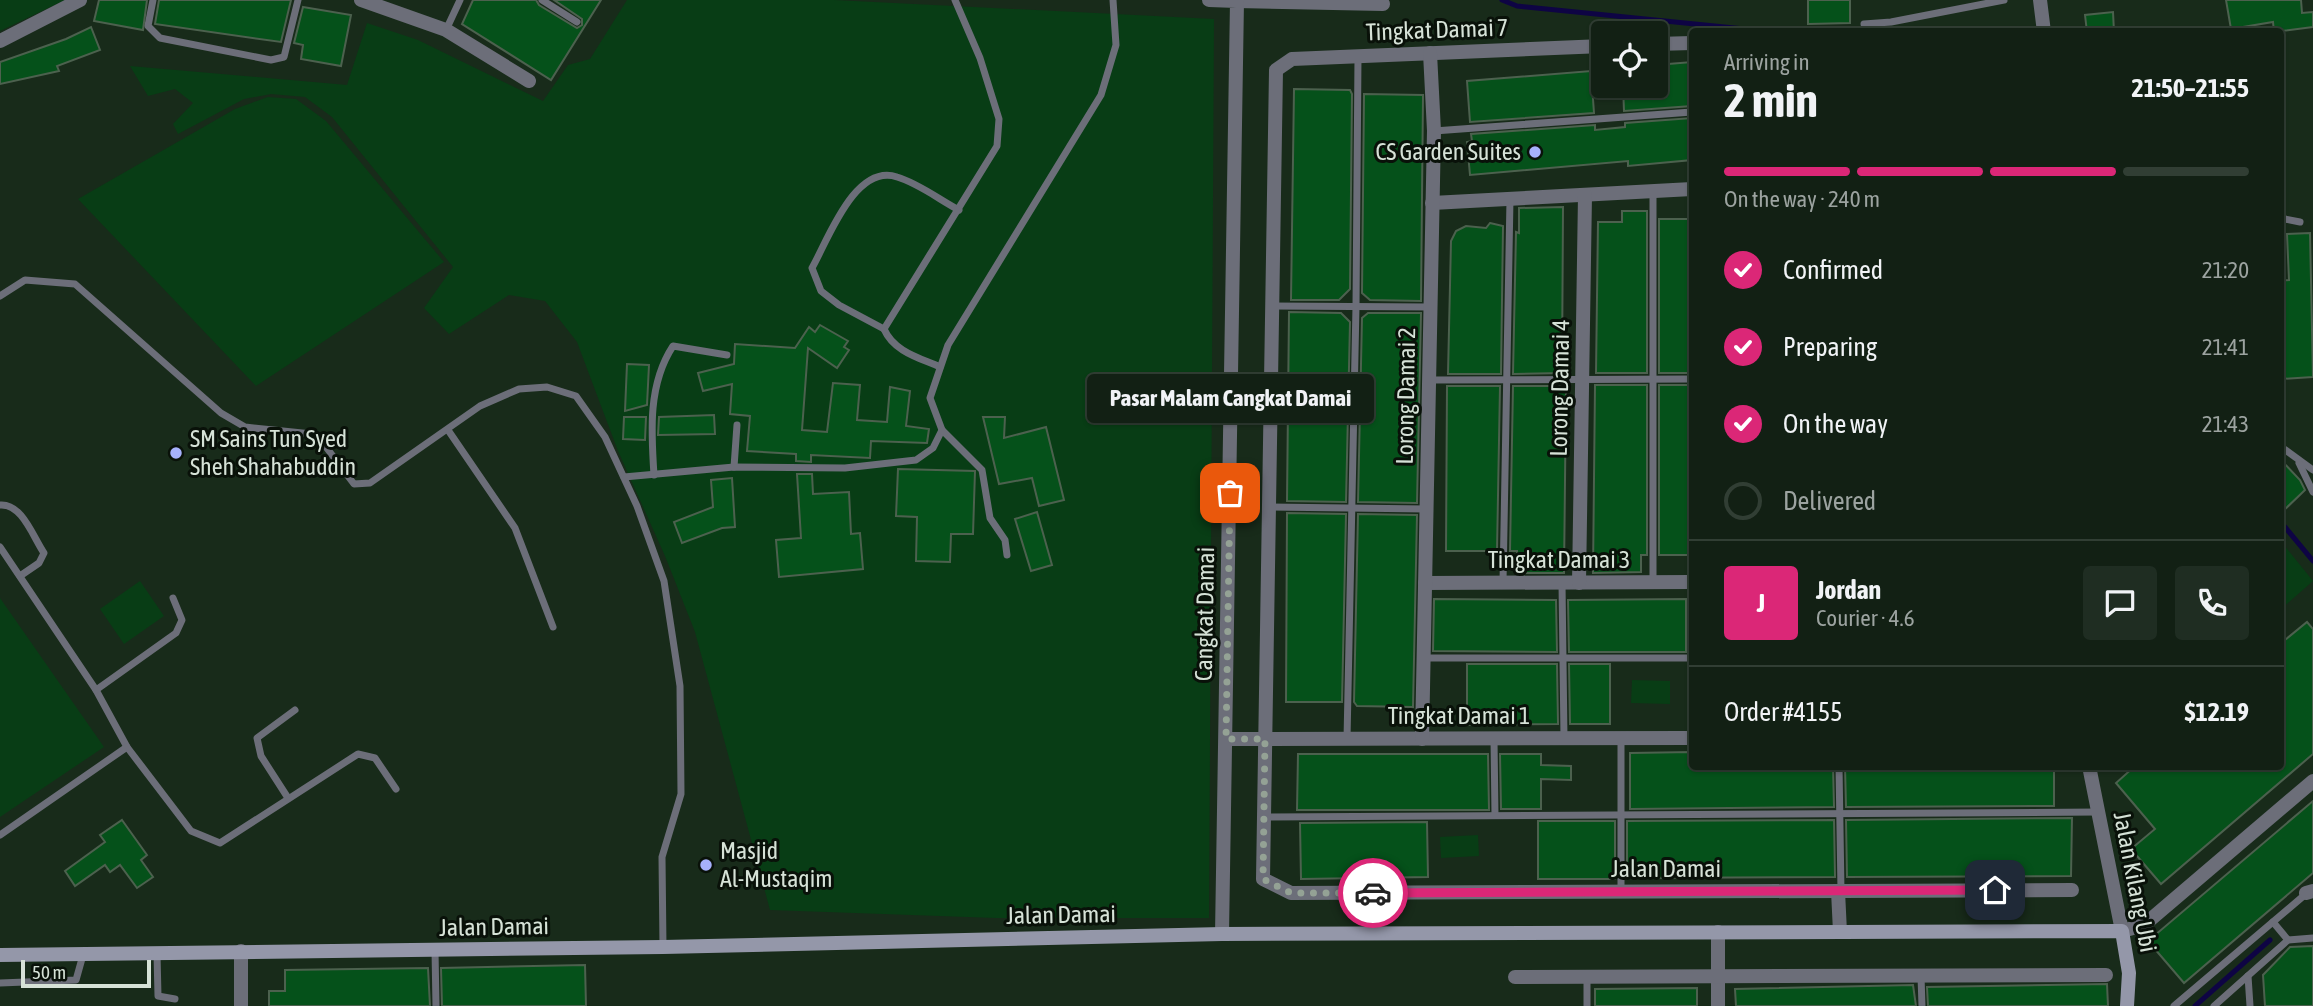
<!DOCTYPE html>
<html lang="en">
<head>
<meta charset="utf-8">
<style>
	:root { --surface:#122014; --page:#1f2d22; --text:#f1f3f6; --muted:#9ca3a0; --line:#313e34; --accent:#db2777 }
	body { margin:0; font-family:"Asap Condensed",sans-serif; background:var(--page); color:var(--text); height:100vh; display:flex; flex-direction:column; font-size:26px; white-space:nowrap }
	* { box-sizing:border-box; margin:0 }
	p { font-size:23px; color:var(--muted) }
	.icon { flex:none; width:38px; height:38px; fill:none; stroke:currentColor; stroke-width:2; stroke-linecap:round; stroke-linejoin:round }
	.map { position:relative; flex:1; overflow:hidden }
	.side { position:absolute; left:1689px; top:28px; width:595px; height:742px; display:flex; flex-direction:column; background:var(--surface); border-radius:7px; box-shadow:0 2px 5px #0004,0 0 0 2px var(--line) }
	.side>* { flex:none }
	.buttons { position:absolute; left:1591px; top:21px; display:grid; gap:14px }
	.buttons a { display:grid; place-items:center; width:77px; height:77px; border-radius:7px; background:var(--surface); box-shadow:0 2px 5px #0004,0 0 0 2px var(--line); font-size:35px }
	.scale { position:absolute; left:21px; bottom:18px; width:130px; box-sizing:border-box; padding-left:7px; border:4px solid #d6e2d7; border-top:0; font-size:19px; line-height:24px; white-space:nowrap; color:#d6e2d7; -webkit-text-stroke:5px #091109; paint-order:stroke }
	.pin { position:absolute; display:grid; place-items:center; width:60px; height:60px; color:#fff; margin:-30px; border-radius:14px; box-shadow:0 4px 10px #0006 }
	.courier { position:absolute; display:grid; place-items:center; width:70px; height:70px; margin:-35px; border:5px solid #db2777; border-radius:50%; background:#fff; color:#222; box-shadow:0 2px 9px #0007 }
	.bubble { position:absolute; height:49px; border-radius:7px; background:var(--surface); box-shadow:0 2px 5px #0004,0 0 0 2px var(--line); font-size:23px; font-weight:700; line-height:49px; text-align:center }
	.overview em { font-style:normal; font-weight:700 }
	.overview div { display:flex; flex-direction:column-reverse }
	.overview { display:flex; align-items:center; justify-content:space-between; height:119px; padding:0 35px }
	h1 { font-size:46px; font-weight:700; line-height:52px }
	.bar { display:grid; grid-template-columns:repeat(4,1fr); gap:10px 7px; align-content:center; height:84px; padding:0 35px }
	.bar i { height:9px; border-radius:5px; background:var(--line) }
	.bar .on { background:var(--accent) }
	.bar p { grid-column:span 4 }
	.line { display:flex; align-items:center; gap:18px; padding:0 35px; border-top:2px solid var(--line) }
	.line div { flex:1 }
	.round { display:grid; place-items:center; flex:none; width:74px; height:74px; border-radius:7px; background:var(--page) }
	ol { padding:0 35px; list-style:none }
	li { display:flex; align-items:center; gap:21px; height:77px }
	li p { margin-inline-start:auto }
	li .icon { padding:7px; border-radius:50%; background:var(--accent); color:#fff; stroke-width:4 }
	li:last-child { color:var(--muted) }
	li i { width:38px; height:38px; border:4px solid var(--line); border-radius:50% }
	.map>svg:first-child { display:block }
	.green { fill:#083d15 }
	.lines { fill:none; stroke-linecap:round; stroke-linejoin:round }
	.stream { stroke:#0e0444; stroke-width:5 }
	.building { fill:#05511a; stroke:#4c614e; stroke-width:2 }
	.service { stroke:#6c6e79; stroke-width:7 }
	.minor { stroke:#6c6e79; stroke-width:14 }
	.tertiary { stroke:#6c6e79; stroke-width:14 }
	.secondary { stroke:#9497a9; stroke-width:14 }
	.done { stroke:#94a295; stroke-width:7; stroke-dasharray:0 12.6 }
	.route { stroke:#db2777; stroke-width:9 }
	.poi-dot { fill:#a6b1fc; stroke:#091109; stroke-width:2.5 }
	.labels { text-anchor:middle; stroke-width:6; stroke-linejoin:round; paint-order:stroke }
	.street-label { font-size:24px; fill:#d6e2d7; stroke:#091109 }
	.poi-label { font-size:24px; fill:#d6e2d7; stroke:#091109; text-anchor:start }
</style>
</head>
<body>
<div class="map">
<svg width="2313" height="1006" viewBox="0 0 2313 1006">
	<rect width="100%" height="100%" fill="#182b1a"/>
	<g class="green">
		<path d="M0,0H65L0,31Z"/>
		<path d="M627,0H834L1214,19L1209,918H996L770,910L695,632L665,556L618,451L577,342L545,301L509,295L449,334L424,308L453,267L332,117L305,97L271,94L244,99L178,134L173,124L193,103L175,89L148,96L130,66L347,85L367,23L418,40L543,101L568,65L590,59Z"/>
		<path d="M268,97L296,99L326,121L444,262L256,386L78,199L235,109Z"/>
		<path d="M2280,540L2313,581L2280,610Z"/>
		<path d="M140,581L164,616L124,644L100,609Z"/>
		<path d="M0,598L104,747L0,817Z"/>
		<path d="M1632,680L1670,681V704L1631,703Z"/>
		<path d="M1478,835L1479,856L1441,858L1440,837Z"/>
	</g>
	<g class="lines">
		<g class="stream">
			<path d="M1502,0L1517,6L1774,32"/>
			<path d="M2280,521L2313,561"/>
			<path d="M2195,1006L2270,940"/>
		</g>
	</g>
	<g class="building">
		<path d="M99,0H147L143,30L94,21Z"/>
		<path d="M159,0H291L281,42L155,24Z"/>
		<path d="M473,0H536L539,5L577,28L582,25V19L554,0H601L551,80L462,24Z"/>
		<path d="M1808,0H1850V23L1808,24Z"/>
		<path d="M2226,0H2301L2302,13L2313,12V27L2274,32L2273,22L2231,29Z"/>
		<path d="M303,7L351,15L341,66L301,59L303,45L294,43Z"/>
		<path d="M2113,12L2114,32H2087L2085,15Z"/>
		<path d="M91,27L100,50L57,66L59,71L0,84V62L66,39Z"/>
		<path d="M1692,62V106L1624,111L1623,86H1656V65Z"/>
		<path d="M1591,71L1594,113L1470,122L1467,81Z"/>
		<path d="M1294,89L1350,90L1352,94L1350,289L1339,300H1291Z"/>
		<path d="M1364,94L1423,95L1421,301L1370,300L1362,293Z"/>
		<path d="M1692,118V160L1628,166V161L1470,175L1467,142L1472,141L1471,134L1595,125V130L1625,127V123Z"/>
		<path d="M1563,207L1562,373L1513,374L1516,232L1519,233V208Z"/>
		<path d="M1622,211H1647V373H1596L1598,222H1622Z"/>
		<rect x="1659" y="219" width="33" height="154"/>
		<path d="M1490,223L1503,226L1501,374H1448L1451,241L1456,231L1466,226L1486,228Z"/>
		<path d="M2310,233L2313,377L2280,379V281L2289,280L2287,234Z"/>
		<path d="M1289,312L1341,313L1350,322L1346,502L1287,501Z"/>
		<path d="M1368,313H1421L1417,503L1358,502L1362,318Z"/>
		<path d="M820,325L848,341L844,347L849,350L837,368L808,348L802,430L827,432L833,383L860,385L857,420L887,422L890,387L910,391L906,426L929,429L927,443L871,441L870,458L811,455V462L796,461V454L747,451L750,416L730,414L732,384L703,391L698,373L734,364L735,344L795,348L809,327L815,332Z"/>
		<path d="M627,364L649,365L647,405L625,411Z"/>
		<path d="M1595,385H1647V555H1641V572L1593,573Z"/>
		<rect x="1659" y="385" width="33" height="170"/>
		<path d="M1447,386H1500L1497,551H1446Z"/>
		<path d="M1513,386H1562V389H1566L1564,573H1517V551H1510Z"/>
		<path d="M714,415L715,434L658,435L659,417Z"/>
		<path d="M624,417H646L645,440L623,439Z"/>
		<path d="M983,417H1005L1004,438L1046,427L1064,500L1039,506L1032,478L999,484Z"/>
		<path d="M2280,459L2300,480L2305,490L2280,514Z"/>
		<path d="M898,469L975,471L973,534H951L950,562L916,561L917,517L896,516Z"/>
		<path d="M797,474H812L813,494L849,492L851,534L860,533L863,569L779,577L776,540L801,538Z"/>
		<path d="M732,478L735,527L722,528L682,543L674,522L713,507L711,480Z"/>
		<path d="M1037,512L1052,565L1031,571L1015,519Z"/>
		<path d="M1287,513L1346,514L1342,702H1286Z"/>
		<path d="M1358,514L1417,515L1413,707L1357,706L1354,702Z"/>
		<path d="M1434,599L1556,600L1557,652L1433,651Z"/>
		<path d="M1686,599V652H1569L1568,600Z"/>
		<path d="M2307,622L2313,629V754L2161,884L2131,849L2155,829L2116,783L2135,766H2280V644Z"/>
		<path d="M1467,664H1557L1558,724L1467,725Z"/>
		<path d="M1569,664H1610V724H1570Z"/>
		<path d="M1692,752V766H1833L1834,807L1630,809V753Z"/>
		<path d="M1298,754H1488L1489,810H1297Z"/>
		<path d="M1500,754H1541V765L1571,766V780L1541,779V809H1501Z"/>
		<path d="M1845,766H2054V806L1846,807Z"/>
		<path d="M2313,801V873L2184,983L2148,941Z"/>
		<path d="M2072,818L2071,876L1847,877L1846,820Z"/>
		<path d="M122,820L147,855L141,860L153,877L137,888L120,865L110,872L105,865L75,886L65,871L105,842L100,835Z"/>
		<path d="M1834,820L1835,877L1627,878V821Z"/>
		<rect x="1538" y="821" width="77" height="58"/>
		<path d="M1427,822L1428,877L1301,879L1300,823Z"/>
		<path d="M2313,946V1006H2265L2263,975L2290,947Z"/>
		<path d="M585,965L586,1006H442L441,968Z"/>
		<path d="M428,968L430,1006H269V991H285V970Z"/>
		<path d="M2107,984L2108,1006H1928L1927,987Z"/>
		<path d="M1913,985L1916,1006H1736L1735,989Z"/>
		<path d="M1697,988V1006H1595V989Z"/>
	</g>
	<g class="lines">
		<g class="service">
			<path d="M153,0L148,26L160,38L271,60L284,57L298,0"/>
			<path d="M542,0L577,22"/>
			<path d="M1864,24L1891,22L2004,0"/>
			<path d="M446,30L460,0"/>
			<path d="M1434,131L1692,112"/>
			<path d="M1653,192V582"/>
			<path d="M2280,218L2300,222"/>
			<path d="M0,296L25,280L75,284L221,413L245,427L312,434L323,443L354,484L370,483L480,406L519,389L547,387L576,396L605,437L637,506L664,581L680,686L681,794L662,857L663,947"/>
			<path d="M1273,306L1430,307"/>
			<path d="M884,329L839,305L821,291L812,268C828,240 855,163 897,177C918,183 940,200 959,210"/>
			<path d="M940,367C920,358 894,352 884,329L997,146L999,119L980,58L955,0"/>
			<path d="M1430,380L1692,379"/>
			<path d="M448,430L515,528L553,627"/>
			<path d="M2280,446L2313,470"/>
			<path d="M2299,463L2313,492"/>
			<path d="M734,467L737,425"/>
			<path d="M654,475C651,431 648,384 673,346L727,355"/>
			<path d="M624,477L734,467L845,468L916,460L933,448L942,430"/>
			<path d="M0,505C22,503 33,537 44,553L39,563L20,576"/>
			<path d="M1269,507L1426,509"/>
			<path d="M0,547L96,690L127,747L191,831L220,843L358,754L375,758L396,789"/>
			<path d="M1007,555L1005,540L990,518L982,470L942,430L930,398L948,345L1101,95L1116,45L1113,0"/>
			<path d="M1503,582L1510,199"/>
			<path d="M1562,583L1564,738"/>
			<path d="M1424,658H1692"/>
			<path d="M96,690L176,633L182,620L173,598"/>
			<path d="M1347,739L1356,306L1358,57"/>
			<path d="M1494,739L1495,815"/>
			<path d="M1839,766L1841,891"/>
			<path d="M288,798L261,756L257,738L295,710"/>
			<path d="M1264,817L2098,812"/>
			<path d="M0,835L127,747"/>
			<path d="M1621,892V738"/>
			<path d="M2273,922L2288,940"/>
			<path d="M435,950L436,1006"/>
			<path d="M157,954L158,996L175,999"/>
			<path d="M1921,976L1922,1006"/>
			<path d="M2248,976L2250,1006"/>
			<path d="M1587,977V1006"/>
			<path d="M0,983L76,980L83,955"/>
			<path d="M2174,1006L2307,893"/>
			<path d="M2214,1006L2288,940L2313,938"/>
		</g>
		<g class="minor">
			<path d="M361,0L446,30L529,81"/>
			<path d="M1237,1L1383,4"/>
			<path d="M0,41L80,0"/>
			<path d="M1656,44L1692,43"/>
			<path d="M1603,46L1292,59L1276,70L1263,879L1291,893L2072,890"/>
			<path d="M1432,203L1692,189"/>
			<path d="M1425,583L1692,582"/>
			<path d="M1579,583L1585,195"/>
			<path d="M1226,739L1692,738"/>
			<path d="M1422,739L1434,131L1430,53"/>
			<path d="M1838,891L1840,932"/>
			<path d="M2306,893L2313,891"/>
			<path d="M2122,931L2144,925L2313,781"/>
			<path d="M1718,932V1006"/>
			<path d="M1515,977L2106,975"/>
		</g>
		<g class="tertiary">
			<path d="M1209,0L1237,1L1222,934"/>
			<path d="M2040,0L2044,32"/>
			<path d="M2089,766L2122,931"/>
			<path d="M241,1006V951"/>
		</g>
		<path class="secondary" d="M0,955L663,947L1222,934L2122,931L2129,973L2127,1006"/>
	</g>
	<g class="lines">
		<path class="done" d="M1230,493L1226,739H1265L1263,879L1291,893H1373"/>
		<path class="route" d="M1373,893L1995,890"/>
	</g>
	<g class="poi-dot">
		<circle cx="1535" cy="152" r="7"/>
		<circle cx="176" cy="453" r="7"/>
		<circle cx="706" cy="865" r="7"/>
	</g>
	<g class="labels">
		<g class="street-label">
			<text transform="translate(1437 30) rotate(-2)" y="8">Tingkat Damai 7</text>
			<text transform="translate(1560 388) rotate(-89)" y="8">Lorong Damai 4</text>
			<text transform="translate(1406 396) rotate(-89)" y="8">Lorong Damai 2</text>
			<text x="1559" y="568">Tingkat Damai 3</text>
			<text transform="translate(1205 614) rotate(-89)" y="8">Cangkat Damai</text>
			<text x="1459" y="724">Tingkat Damai 1</text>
			<text x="1666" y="877">Jalan Damai</text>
			<text transform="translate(2135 882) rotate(79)" y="8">Jalan Kilang Ubi</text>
			<text transform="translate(1061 915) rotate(-1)" y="8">Jalan Damai</text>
			<text transform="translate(494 927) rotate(-1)" y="8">Jalan Damai</text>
		</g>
		<g class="poi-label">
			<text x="1521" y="160" text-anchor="end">CS Garden Suites</text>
			<text x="190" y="447">SM Sains Tun Syed<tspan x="190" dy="28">Sheh Shahabuddin</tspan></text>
			<text x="720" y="859">Masjid<tspan x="720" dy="28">Al-Mustaqim</tspan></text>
		</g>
	</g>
</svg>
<div class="buttons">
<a><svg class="icon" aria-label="locate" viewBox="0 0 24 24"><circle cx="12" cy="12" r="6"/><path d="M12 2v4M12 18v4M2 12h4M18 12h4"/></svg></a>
</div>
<div class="scale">50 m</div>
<div class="pin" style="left:1230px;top:493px;background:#ea580c"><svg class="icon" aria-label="bag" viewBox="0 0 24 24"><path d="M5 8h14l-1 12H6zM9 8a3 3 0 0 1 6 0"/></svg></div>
<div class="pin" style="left:1995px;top:890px;background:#1f2937"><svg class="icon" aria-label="home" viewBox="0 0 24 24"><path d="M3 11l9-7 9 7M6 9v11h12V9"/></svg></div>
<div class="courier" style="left:1373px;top:893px"><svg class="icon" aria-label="car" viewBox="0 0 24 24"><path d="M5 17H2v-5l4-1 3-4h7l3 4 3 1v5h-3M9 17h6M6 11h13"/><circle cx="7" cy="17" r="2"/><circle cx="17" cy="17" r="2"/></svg></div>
<div class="bubble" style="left:1087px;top:374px;width:287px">Pasar Malam Cangkat Damai</div>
<section class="side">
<div class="overview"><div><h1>2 min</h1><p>Arriving in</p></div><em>21:50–21:55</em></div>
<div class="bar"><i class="on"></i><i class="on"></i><i class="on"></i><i></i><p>On the way · 240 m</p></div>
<ol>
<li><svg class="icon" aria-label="check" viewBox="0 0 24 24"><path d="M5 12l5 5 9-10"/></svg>Confirmed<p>21:20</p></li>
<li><svg class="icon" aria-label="check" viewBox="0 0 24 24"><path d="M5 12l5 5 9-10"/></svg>Preparing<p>21:41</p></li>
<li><svg class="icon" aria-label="check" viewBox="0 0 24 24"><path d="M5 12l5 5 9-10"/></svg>On the way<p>21:43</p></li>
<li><i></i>Delivered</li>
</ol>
<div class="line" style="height:126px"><b class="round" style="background:var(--accent);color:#fff">J</b><div><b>Jordan</b><p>Courier · 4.6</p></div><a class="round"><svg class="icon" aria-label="chat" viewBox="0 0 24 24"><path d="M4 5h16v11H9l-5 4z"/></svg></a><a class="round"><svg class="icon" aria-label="phone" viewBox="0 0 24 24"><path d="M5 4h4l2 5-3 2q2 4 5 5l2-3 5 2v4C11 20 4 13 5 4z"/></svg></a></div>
<div class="line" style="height:91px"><div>Order #4155</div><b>$12.19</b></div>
</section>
</div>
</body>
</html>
